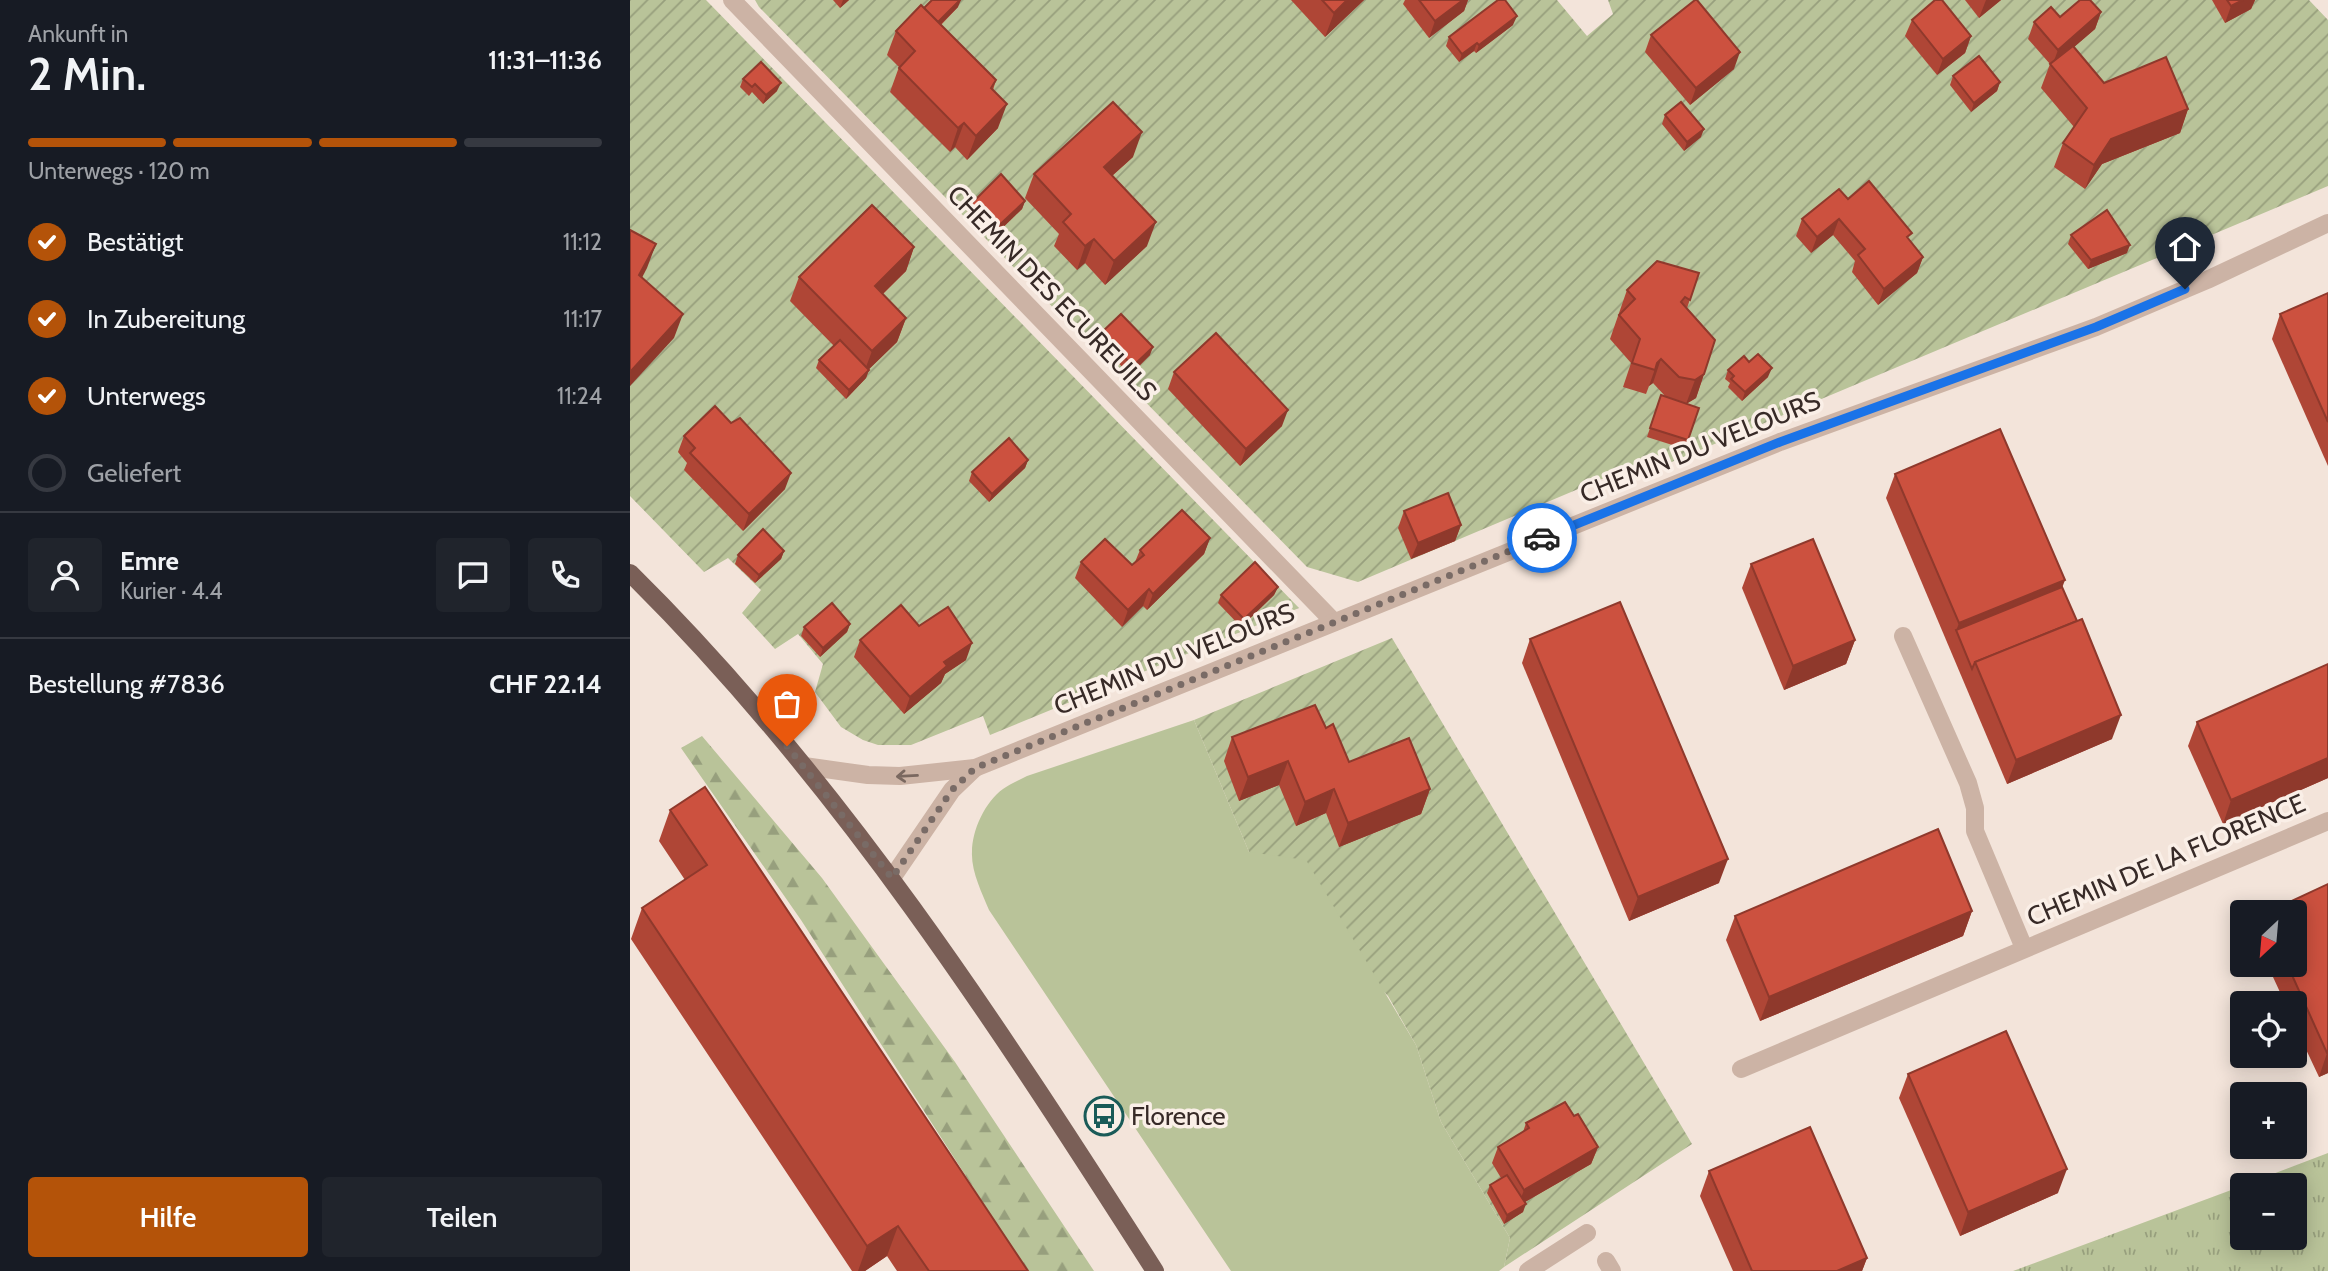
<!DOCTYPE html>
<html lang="de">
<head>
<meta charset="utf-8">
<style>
	:root { --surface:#171b24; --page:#20242c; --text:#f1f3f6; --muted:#9ea1a6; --line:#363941; --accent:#b45309 }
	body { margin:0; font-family:Cabin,sans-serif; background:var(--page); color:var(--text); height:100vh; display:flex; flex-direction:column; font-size:26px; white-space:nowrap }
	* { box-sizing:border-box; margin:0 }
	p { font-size:23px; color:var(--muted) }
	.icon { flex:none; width:38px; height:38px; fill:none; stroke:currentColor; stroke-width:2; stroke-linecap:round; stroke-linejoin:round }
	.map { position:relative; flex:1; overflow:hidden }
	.side { display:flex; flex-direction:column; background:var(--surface); width:630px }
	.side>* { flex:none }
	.needle { width:46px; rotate:206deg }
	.fabs { position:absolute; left:1600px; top:900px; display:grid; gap:14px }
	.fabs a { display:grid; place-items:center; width:77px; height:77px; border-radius:7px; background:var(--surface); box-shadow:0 4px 18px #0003; font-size:35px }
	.pin { position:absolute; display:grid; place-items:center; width:60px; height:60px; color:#fff; margin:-72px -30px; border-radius:50% 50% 50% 0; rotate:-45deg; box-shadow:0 0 7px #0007 }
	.pin .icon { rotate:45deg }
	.courier { position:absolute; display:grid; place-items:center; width:70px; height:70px; margin:-35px; border:5px solid #1a73e8; border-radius:50%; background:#fff; color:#222; box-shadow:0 2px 9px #0007 }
	.overview em { font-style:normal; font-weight:600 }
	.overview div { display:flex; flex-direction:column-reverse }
	.overview { display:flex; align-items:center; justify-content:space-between; height:119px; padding:0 28px }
	h1 { font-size:46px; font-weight:600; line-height:52px }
	.bar { display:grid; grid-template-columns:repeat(4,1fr); gap:10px 7px; align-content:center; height:84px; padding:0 28px }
	.bar i { height:9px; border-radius:5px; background:var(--line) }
	.bar .on { background:var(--accent) }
	.bar p { grid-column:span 4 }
	.line { display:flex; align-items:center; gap:18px; padding:0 28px; border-top:2px solid var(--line) }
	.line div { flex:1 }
	.round { display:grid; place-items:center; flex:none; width:74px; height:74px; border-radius:7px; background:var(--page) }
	ol { padding:0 28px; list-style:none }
	li { display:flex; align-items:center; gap:21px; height:77px }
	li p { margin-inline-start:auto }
	li .icon { padding:7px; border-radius:50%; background:var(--accent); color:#fff; stroke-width:4 }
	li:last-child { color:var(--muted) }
	li i { width:38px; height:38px; border:4px solid var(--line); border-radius:50% }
	.cta { display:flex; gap:14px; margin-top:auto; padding:14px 28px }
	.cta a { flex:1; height:80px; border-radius:7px; background:var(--accent); color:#fff; font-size:28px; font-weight:600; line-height:80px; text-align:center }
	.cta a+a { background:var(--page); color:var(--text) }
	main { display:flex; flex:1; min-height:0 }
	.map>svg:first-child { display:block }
	.grass { fill:url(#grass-tufts) }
	.forest { fill:url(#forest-firs) }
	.garden { fill:url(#garden-furrows) }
	.pitch { fill:#b9c399 }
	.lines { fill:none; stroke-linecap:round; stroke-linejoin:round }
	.minor { stroke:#ccb3a5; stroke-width:18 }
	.major { stroke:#7a5f57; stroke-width:18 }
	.wall { fill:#af4636 }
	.shaded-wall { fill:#8f392c }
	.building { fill:#cc513f; stroke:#8f392c; stroke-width:2 }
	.oneway { stroke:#7a6860 }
	.done { stroke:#796b66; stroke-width:7; stroke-dasharray:0 12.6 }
	.route { stroke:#1a73e8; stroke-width:9 }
	.labels { text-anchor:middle; stroke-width:7; stroke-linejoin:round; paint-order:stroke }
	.street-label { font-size:26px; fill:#372a27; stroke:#faefe7 }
	.poi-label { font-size:26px; fill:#372a27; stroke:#faefe7; text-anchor:start }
</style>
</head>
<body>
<main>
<section class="side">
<div class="overview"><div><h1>2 Min.</h1><p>Ankunft in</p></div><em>11:31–11:36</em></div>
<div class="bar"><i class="on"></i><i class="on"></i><i class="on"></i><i></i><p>Unterwegs · 120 m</p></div>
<ol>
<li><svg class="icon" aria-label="check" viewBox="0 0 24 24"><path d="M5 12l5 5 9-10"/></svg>Bestätigt<p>11:12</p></li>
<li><svg class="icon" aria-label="check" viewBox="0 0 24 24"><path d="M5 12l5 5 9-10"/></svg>In Zubereitung<p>11:17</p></li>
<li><svg class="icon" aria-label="check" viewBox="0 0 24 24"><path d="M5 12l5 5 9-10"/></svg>Unterwegs<p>11:24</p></li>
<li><i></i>Geliefert</li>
</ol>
<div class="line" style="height:126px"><a class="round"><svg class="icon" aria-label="person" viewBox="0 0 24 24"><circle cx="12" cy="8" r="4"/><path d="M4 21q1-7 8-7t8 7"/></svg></a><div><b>Emre</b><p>Kurier · 4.4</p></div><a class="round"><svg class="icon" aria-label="chat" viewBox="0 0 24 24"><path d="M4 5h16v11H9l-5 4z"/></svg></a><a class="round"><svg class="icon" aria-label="phone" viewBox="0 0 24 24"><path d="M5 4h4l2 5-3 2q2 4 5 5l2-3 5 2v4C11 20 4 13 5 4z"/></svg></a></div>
<div class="line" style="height:91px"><div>Bestellung #7836</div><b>CHF 22.14</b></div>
<div class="cta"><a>Hilfe</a><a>Teilen</a></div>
</section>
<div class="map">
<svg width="1698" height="1271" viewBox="0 0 1698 1271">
	<defs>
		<pattern id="grass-tufts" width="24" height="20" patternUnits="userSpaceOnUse" patternTransform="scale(1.75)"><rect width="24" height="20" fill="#b9c399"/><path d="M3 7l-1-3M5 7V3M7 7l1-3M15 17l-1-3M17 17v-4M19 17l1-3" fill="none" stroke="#979f7d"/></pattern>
		<pattern id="forest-firs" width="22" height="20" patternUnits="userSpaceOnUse" patternTransform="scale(1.75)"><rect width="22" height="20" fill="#b9c399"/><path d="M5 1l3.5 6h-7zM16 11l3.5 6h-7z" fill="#979f7d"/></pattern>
		<pattern id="garden-furrows" width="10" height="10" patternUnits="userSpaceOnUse" patternTransform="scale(1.75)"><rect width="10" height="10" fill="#b9c399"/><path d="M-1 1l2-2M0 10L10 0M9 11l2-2" fill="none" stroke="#979f7d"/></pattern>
	</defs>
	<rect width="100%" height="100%" fill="#f3e4da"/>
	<path class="grass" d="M1698,1153V1271H1383L1612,1186V1237H1664V1185H1614Z"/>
	<path class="forest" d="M72,736L192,878L325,1062L464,1271H397L171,920L51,748Z"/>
	<g class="garden">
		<path d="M0,0H76L669,608L360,735L353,716L281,745H248L233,740L211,727L185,692L193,664L168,634L145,649L112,613L131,590L98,558L74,572L0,496Z"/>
		<path d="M125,0H927L957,36L983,14L978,0H1679L1698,20V186L1032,466L1024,457L728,582L677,567L129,7Z"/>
		<path d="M762,638L1062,1144L874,1267L880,1238L811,1122L786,1045L758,996L619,852L564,720Z"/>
	</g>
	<path class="pitch" d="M564,720L619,852L676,860L786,1045L811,1122L880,1238L874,1267L869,1271H601L359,910C352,893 341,871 342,852C342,830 355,802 373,789C380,784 389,780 397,776Z"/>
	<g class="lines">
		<g class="minor">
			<path d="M102,0L704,622"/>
			<path d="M1273,636L1338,783L1345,808V831L1394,948"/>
			<path d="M174,766L238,775L270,776L345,768L1150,442L1466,327L1577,280L1698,223"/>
			<path d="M262,878L322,790L345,768"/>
			<path d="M1111,1069L1698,821"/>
			<path d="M976,1261L982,1271"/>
			<path d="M898,1271L957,1233"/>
		</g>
		<path class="major" d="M0,573C209,779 368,1026 525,1271"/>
	</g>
	<g class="wall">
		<path d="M203,0H219L210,8Z"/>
		<path d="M661,0H734L695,37Z"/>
		<path d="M775,0H838L834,11L799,38L773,4Z"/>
		<path d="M1335,0H1371L1349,18Z"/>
		<path d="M1582,0H1625L1621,9L1595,23Z"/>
		<path d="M328,7L311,25L366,80L363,90L368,128L337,160L325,147L320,152L260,92L269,67L257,55L266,31L294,8Z"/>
		<path d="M1471,12L1465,29L1444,47L1474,83L1558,109L1550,133L1472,164L1455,189L1424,167L1433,143L1444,127L1411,88L1420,64L1398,39L1404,22L1430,17Z"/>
		<path d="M1282,20L1341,36L1335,53L1307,75L1275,36Z"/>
		<path d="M883,25L846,53L844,51L829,62L816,46L819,37Z"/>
		<path d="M1021,35L1104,69L1060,105L1015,52Z"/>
		<path d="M1323,76L1370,82L1367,91L1341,112L1320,85Z"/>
		<path d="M113,79L147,91L133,104L122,92L119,96L110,87Z"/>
		<path d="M1035,115L1071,137L1054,151L1032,124Z"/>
		<path d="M503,157L482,176L517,246L475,285L455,263L447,270L424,246L429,234L395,198L404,174Z"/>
		<path d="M1218,199L1280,240L1293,257L1287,273L1248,305L1222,272L1225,261L1203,235L1181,253L1166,236L1172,219Z"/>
		<path d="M395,201L392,209L361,239L336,214L340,205Z"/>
		<path d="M1441,235L1497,253L1458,269L1438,244Z"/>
		<path d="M284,247L276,271L253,294L276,318L267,342L239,369L236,378L216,399L186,368L189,360L204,346L160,301L169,277Z"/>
		<path d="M1069,273L1057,308L1074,374L1066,398L1056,404L1069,408L1055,449L1017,437L1031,395L1036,397L1023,383L1019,386L1016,394L993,387L1001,363L980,339L997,290Z"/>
		<path d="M1698,293V466L1642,339L1650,314Z"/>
		<path d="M471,333L520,355L500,375L467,341Z"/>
		<path d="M1119,362L1138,377L1112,401L1098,387L1100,383L1095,379L1098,370Z"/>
		<path d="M544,372L652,426L610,466L538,389Z"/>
		<path d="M101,423L155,489L113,531L54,470L57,463L48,452L54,436Z"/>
		<path d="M398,460L395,468L359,502L339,481L342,472Z"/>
		<path d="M1265,474L1432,587L1482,739L1377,784L1256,498Z"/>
		<path d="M774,511L831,525L825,541L781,559L768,528Z"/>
		<path d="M580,538L574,554L517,610L513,606L492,627L445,578L451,562L502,565L505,562L510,550Z"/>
		<path d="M154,551L151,559L125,583L105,564L108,555Z"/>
		<path d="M1121,564L1225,640L1216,664L1154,690L1112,588Z"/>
		<path d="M648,587L644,595L611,627L588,603L591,595Z"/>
		<path d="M220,624L217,632L190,657L171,636L174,627Z"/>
		<path d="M289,626L336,660L315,674L311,683L274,714L224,657L230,640Z"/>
		<path d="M900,639L1089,883L999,921L892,663Z"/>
		<path d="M1698,664V778L1593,824L1558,746L1567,722Z"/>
		<path d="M696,728L719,762L800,789L791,814L709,847L696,813L666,826L649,785L609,801L594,761L602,737Z"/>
		<path d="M40,810L398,1271H267L257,1256L235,1271H222L1,939L12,908L55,880L29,841Z"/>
		<path d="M1698,884V1073L1689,1077L1664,1024V1003H1655L1637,964H1664Z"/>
		<path d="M1342,911L1333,936L1130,1021L1096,940L1105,916Z"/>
		<path d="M1278,1074L1428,1193L1330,1236L1269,1098Z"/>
		<path d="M944,1116L968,1147L961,1164L895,1202L893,1212L874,1224L857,1193L860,1185L871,1178L862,1163L868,1147L893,1132L896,1123Z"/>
		<path d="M1079,1171L1237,1258L1232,1271H1103L1070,1196Z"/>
	</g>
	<g class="shaded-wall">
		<path d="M213,0H219L210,8Z"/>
		<path d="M330,0H331L328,7L303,32L306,24Z"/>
		<path d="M717,0H734L695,37L704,13Z"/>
		<path d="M833,0H838L834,11L799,38L805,21Z"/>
		<path d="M1356,0H1371L1349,18Z"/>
		<path d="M1613,0H1625L1621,9L1595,23L1601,6Z"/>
		<path d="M1471,12L1465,29L1422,66L1428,50Z"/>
		<path d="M887,16L883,25L846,53L849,45Z"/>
		<path d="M1341,36L1335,53L1307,75L1313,59Z"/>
		<path d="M847,43L844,51L829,62L832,54Z"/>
		<path d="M1110,52L1104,69L1060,105L1066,88Z"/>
		<path d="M1370,82L1367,91L1341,112L1344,103Z"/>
		<path d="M151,83L147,91L133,104L136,95Z"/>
		<path d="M377,104L368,128L337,160L346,136Z"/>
		<path d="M1558,109L1550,133L1472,164L1455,189L1464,165L1481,139Z"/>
		<path d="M334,123L325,147L320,152L328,128Z"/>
		<path d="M1074,129L1071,137L1054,151L1057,142Z"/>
		<path d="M512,132L503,157L465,191L474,167Z"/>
		<path d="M395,201L392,209L361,239L364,230Z"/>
		<path d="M1209,219L1203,235L1181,253L1187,237Z"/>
		<path d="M526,222L517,246L475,285L484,261Z"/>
		<path d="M464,239L455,263L447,270L455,246Z"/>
		<path d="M26,244L17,268L1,299L9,275Z"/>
		<path d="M1500,245L1497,253L1458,269L1461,260Z"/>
		<path d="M284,247L276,271L236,310L245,286Z"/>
		<path d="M1293,257L1287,273L1248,305L1254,289Z"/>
		<path d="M53,314L44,338L0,386V372Z"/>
		<path d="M276,318L267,342L233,375L242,351Z"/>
		<path d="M523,347L520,355L500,375L503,366Z"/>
		<path d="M1031,359L1023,383L1019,386L1027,363Z"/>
		<path d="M1142,368L1138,377L1112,401L1115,392Z"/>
		<path d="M239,370L236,378L216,399L219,390Z"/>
		<path d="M1074,374L1066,398L1056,404L1065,380Z"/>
		<path d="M658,410L652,426L610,466L616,449Z"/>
		<path d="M398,460L395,468L359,502L362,494Z"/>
		<path d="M161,473L155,489L113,531L119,514Z"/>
		<path d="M831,525L825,541L781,559L788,543Z"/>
		<path d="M580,538L574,554L517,610L523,594Z"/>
		<path d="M154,551L151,559L125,583L129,575Z"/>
		<path d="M1435,580L1426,604L1326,631L1329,623Z"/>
		<path d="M648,587L644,595L611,627L614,619Z"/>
		<path d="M519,589L513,606L492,627L498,610Z"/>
		<path d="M220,624L217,632L190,657L193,648Z"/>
		<path d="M1225,640L1216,664L1154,690L1163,666Z"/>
		<path d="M342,643L336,660L315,674L311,683L274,714L280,697L314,662Z"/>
		<path d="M1491,715L1482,739L1377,784L1386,760Z"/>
		<path d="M1698,758V778L1593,824L1601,800Z"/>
		<path d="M658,761L649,785L609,801L618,777Z"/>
		<path d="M704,789L696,813L666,826L675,802Z"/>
		<path d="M800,789L791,814L709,847L718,823Z"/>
		<path d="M1098,859L1089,883L999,921L1008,897Z"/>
		<path d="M1342,911L1333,936L1130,1021L1139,997Z"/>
		<path d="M1698,1053V1073L1689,1077L1697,1053Z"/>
		<path d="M968,1147L961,1164L888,1206L894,1190Z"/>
		<path d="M1437,1169L1428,1193L1330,1236L1338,1212Z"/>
		<path d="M896,1204L893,1212L874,1224L877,1215Z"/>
		<path d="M268,1226L257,1256L235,1271H228L237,1246Z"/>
		<path d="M1237,1258L1232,1271H1207Z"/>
	</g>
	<g class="building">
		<path d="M302,0H330L308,22L294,8Z"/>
		<path d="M692,0H717L704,13Z"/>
		<path d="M789,0H833L805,21Z"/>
		<path d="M868,0H875L887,16L849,45L847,43L832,54L819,37Z"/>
		<path d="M1065,0H1067L1110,52L1066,88L1021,35Z"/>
		<path d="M1305,0H1312L1341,36L1313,59L1282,20Z"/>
		<path d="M1450,0H1460L1471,12L1428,50L1404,22L1421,7L1430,17Z"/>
		<path d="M1597,0H1613L1601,6Z"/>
		<path d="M291,5L366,80L361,88L377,104L346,136L334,123L328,128L269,68L285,51L266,31Z"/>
		<path d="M1443,46L1474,83L1536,57L1558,109L1481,139L1464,165L1433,143L1457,108L1420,64Z"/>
		<path d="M1349,56L1370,82L1344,103L1323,76Z"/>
		<path d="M131,62L151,83L136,95L125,84L122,87L113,79Z"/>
		<path d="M483,102L512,132L474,167L526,222L484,261L464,239L455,246L433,222L441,214L404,174Z"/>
		<path d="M1051,102L1074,129L1057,142L1035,115Z"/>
		<path d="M371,174L395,201L364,230L340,205Z"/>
		<path d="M1239,181L1282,233L1277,237L1293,257L1254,289L1228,255L1235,249L1209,219L1187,237L1172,219L1209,189L1218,199Z"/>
		<path d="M242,205L284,247L245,286L276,318L242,351L169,277Z"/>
		<path d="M1477,210L1500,245L1461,260L1441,235Z"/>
		<path d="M0,230L26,244L9,275L53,314L0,372Z"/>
		<path d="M1027,261L1069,273L1060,300L1055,297L1051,302L1085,340L1074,374L1065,380L1049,377L1031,359L1027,363L1025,370L1002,363L1010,339L989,315L1005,299L997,290Z"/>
		<path d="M1698,293V422L1650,314Z"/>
		<path d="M491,314L523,347L503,366L471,333Z"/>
		<path d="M586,333L658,410L616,449L544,372Z"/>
		<path d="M210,340L239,370L219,390L189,360Z"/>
		<path d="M1128,354L1142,368L1115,392L1101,379L1104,376L1098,370L1114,356L1119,362Z"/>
		<path d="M1031,395L1069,408L1058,440L1020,428Z"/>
		<path d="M85,406L101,423L110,418L161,473L119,514L60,453L65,448L54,436Z"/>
		<path d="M1370,429L1435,580L1329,623L1265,474Z"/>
		<path d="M379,438L398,460L362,494L342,472Z"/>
		<path d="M818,493L831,525L788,543L774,511Z"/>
		<path d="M552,510L580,538L523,594L519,589L498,610L451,562L475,539L502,565L514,555L510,550Z"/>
		<path d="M133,529L154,551L129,575L108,555Z"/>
		<path d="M1183,539L1225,640L1163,666L1121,564Z"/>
		<path d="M625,562L648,587L614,619L591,595Z"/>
		<path d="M1432,587L1447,621L1345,662L1342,669L1326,630Z"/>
		<path d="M990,602L1098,859L1008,897L900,639Z"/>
		<path d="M202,603L220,624L193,648L174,627Z"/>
		<path d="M271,605L289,626L318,607L342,643L314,662L317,666L280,697L230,640Z"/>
		<path d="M1452,619L1491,715L1386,760L1345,662Z"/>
		<path d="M1698,664V758L1601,800L1567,722Z"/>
		<path d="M685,705L696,728L703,724L719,762L779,738L800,789L718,823L704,789L675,802L658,761L618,777L602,737Z"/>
		<path d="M75,787L398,1271H299L268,1226L237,1246L12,908L77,865L40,810Z"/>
		<path d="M1308,829L1342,911L1139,997L1105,916Z"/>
		<path d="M1698,884V1053H1697L1657,964H1664V912H1638Z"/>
		<path d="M1376,1031L1437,1169L1338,1212L1278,1074Z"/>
		<path d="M935,1102L944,1116L948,1114L968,1147L894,1190L868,1147L899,1128L896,1123Z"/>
		<path d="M1180,1127L1237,1258L1207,1271H1122L1079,1171Z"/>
		<path d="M877,1175L896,1204L877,1215L860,1185Z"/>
	</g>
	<defs><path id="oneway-shaft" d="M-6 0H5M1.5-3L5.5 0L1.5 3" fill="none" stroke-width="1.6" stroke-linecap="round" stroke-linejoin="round" transform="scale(1.75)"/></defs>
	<use class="oneway" href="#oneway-shaft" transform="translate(277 776) rotate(177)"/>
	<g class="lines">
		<path class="done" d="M157,746L262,878L322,790L345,768L912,538"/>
		<path class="route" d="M912,538L1150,442L1466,327L1555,289"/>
	</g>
	<defs>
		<symbol id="bus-ring" viewBox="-11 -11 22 22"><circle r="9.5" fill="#faefe7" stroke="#1a5b58" stroke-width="1.5"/><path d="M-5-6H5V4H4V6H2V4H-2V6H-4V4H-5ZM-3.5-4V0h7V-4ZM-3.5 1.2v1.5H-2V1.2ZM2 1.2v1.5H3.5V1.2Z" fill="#1a5b58"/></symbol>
	</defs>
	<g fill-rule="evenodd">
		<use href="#bus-ring" x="452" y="1094" width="44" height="44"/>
	</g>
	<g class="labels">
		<g class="street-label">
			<text transform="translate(422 293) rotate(46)" y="9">CHEMIN DES ECUREUILS</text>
			<text transform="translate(1070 447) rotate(-22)" y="9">CHEMIN DU VELOURS</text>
			<text transform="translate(544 659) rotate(-22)" y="9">CHEMIN DU VELOURS</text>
			<text transform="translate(1536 860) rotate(-23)" y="9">CHEMIN DE LA FLORENCE</text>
		</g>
		<g class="poi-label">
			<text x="501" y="1125">Florence</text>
		</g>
	</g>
</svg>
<div class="fabs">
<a><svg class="needle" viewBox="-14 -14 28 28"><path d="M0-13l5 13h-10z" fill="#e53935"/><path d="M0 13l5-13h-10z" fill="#9ea1a6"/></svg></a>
<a><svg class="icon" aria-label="locate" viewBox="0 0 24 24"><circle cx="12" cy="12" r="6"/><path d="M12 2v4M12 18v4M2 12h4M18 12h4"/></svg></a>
<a>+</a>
<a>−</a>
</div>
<div class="pin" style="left:157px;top:746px;background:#ea580c"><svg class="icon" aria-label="bag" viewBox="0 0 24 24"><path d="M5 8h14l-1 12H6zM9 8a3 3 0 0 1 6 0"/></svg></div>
<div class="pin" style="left:1555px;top:289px;background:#1f2937"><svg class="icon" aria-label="home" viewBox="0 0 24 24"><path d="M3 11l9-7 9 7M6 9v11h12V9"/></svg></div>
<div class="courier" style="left:912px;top:538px"><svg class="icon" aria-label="car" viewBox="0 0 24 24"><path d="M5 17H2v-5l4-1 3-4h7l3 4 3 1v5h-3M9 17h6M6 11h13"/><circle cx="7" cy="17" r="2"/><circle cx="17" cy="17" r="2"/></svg></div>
</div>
</main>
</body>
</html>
